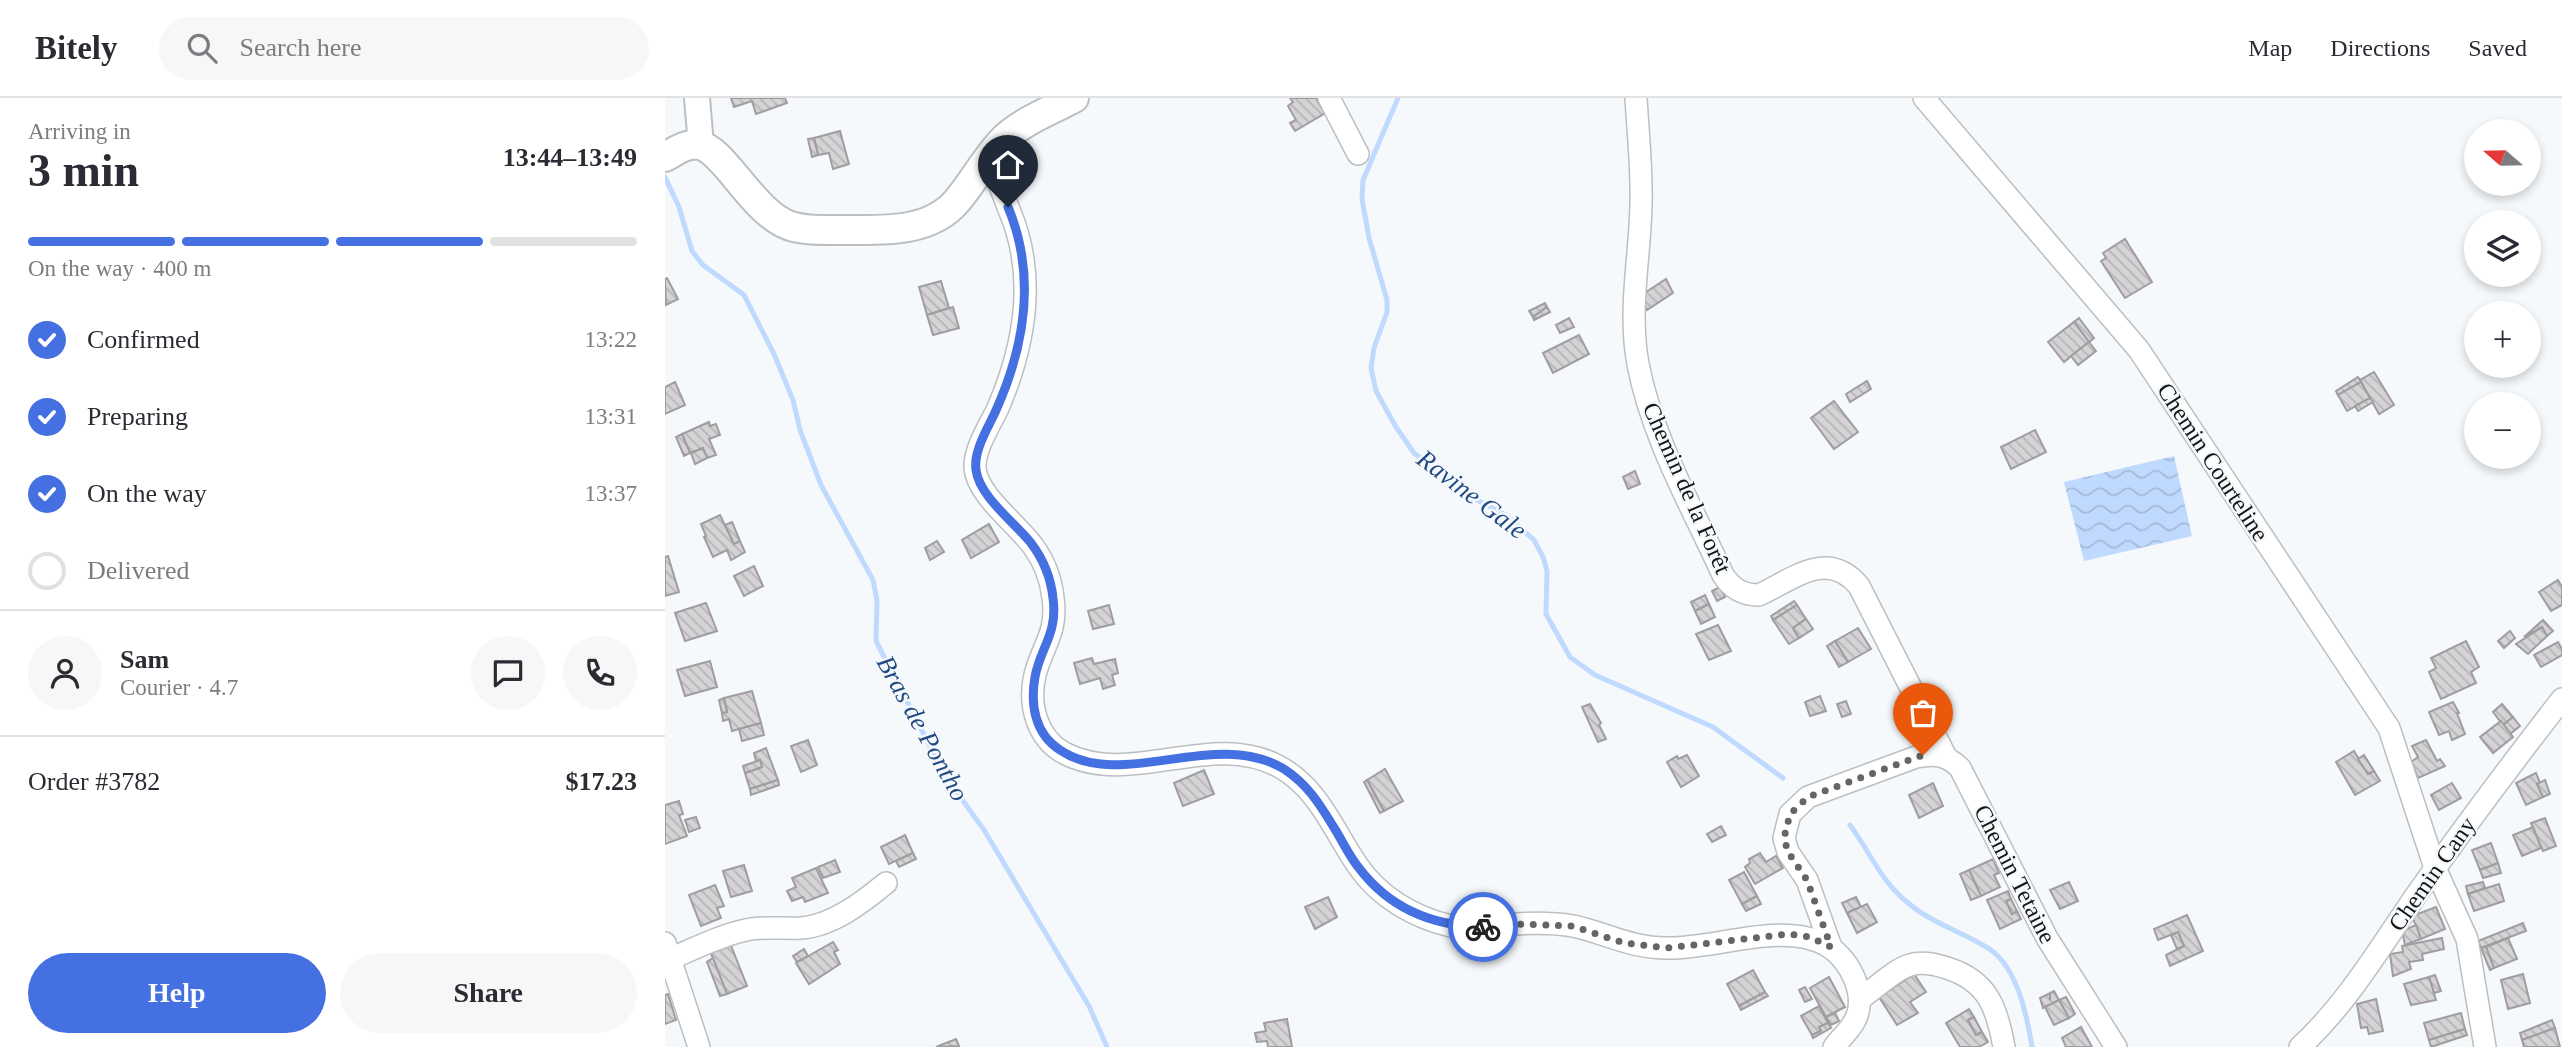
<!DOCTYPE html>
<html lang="en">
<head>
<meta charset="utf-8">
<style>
	:root { --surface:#fff; --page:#f7f7f7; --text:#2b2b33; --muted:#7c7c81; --line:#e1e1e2; --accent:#4470e2 }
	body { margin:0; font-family:Georgia,serif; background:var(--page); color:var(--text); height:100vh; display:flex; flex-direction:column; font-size:26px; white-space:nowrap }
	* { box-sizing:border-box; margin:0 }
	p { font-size:23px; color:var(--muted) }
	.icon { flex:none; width:38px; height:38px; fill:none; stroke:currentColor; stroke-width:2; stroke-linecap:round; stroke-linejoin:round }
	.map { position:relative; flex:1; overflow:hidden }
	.side { display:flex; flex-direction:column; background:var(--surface); width:665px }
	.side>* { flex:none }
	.needle { width:46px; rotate:290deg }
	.fabs { position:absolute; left:1799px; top:21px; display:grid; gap:14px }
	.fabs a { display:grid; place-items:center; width:77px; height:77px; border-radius:50%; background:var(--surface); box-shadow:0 4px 10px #0003; font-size:35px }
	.pin { position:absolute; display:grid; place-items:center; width:60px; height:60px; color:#fff; margin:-72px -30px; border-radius:50% 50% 50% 0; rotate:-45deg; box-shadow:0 0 7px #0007 }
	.pin .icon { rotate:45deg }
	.courier { position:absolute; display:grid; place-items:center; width:70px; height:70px; margin:-35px; border:5px solid #4470e2; border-radius:50%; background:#fff; color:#222; box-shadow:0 2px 9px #0007 }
	.summary em { font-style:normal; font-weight:600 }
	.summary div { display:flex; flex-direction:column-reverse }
	.summary { display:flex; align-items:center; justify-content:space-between; height:119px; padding:0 28px }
	h1 { font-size:46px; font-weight:600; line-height:52px }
	.bar { display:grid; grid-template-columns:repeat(4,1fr); gap:10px 7px; align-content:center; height:84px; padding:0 28px }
	.bar i { height:9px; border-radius:5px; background:var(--line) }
	.bar .selected { background:var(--accent) }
	.bar p { grid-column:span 4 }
	.line { display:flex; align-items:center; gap:18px; padding:0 28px; border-top:2px solid var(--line) }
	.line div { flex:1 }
	.round { display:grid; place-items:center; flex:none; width:74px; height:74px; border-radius:37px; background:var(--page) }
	ol { padding:0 28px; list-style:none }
	li { display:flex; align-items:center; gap:21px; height:77px }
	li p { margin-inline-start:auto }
	li .icon { padding:7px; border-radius:50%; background:var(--accent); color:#fff; stroke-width:4 }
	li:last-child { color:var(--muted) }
	li i { width:38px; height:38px; border:4px solid var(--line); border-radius:50% }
	.primary-button { display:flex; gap:14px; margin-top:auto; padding:14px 28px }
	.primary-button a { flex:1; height:80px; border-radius:42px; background:var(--accent); color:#fff; font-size:28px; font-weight:600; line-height:80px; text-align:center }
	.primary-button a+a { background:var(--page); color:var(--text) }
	header { display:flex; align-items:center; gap:42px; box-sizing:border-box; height:98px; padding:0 35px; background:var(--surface); border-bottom:2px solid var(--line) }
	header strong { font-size:33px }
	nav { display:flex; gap:38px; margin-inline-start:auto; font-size:24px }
	.search { width:490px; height:63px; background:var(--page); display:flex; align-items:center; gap:18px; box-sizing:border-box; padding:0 24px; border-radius:38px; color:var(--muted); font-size:26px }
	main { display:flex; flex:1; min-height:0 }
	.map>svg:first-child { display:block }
	.water { fill:url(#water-waves) }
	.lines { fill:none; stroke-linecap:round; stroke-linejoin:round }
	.stream { stroke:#bfdafe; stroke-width:5 }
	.building { fill:url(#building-back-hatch); stroke:#9f9d9f; stroke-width:2 }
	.minor-casing { stroke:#bcbfc1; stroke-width:24 }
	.tertiary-casing { stroke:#bcbfc1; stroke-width:28 }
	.secondary-casing { stroke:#bcbfc1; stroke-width:32 }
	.minor { stroke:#fff; stroke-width:21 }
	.tertiary { stroke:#fff; stroke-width:24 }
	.secondary { stroke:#fff; stroke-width:28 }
	.done { stroke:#636566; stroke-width:7; stroke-dasharray:0 12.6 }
	.route { stroke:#4470e2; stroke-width:9 }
	.labels { text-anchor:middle; stroke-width:5; stroke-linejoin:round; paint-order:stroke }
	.street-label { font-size:24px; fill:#141515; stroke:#f6f9fb }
	.water-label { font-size:26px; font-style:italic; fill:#214b81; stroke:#f6f9fb }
</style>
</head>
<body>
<header>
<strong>Bitely</strong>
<div class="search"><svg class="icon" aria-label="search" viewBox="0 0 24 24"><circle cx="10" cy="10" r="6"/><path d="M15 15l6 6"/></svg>Search here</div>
<nav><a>Map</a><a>Directions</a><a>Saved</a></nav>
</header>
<main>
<section class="side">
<div class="summary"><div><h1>3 min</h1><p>Arriving in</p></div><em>13:44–13:49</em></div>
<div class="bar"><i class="selected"></i><i class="selected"></i><i class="selected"></i><i></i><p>On the way · 400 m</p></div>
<ol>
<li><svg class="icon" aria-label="check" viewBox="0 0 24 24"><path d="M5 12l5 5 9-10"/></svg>Confirmed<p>13:22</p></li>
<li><svg class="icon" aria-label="check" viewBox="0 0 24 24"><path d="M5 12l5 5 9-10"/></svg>Preparing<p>13:31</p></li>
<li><svg class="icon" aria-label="check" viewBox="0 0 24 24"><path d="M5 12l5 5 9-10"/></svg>On the way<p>13:37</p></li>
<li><i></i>Delivered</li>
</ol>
<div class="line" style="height:126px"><a class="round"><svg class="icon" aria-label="person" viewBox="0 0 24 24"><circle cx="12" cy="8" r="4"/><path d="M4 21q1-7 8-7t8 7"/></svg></a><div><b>Sam</b><p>Courier · 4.7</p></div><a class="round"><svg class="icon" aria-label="chat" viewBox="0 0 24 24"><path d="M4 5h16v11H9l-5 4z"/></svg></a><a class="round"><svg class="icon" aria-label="phone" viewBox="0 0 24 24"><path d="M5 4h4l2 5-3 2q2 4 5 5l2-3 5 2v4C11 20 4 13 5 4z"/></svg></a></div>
<div class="line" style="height:91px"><div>Order #3782</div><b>$17.23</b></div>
<div class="primary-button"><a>Help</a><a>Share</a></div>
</section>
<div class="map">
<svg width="1897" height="949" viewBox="0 0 1897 949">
	<defs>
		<pattern id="water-waves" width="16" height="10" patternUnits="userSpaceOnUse" patternTransform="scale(1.75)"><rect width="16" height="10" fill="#bfdafe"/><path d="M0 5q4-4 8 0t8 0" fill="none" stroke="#a3bad9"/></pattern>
		<pattern id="building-back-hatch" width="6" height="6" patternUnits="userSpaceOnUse" patternTransform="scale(1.75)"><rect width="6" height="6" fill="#d5d3d5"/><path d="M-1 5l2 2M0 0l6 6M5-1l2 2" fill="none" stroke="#b6b4b6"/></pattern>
	</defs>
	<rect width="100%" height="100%" fill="#f6f9fb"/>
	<path class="water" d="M1509,358L1527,438L1419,463L1399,384Z"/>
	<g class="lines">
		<g class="stream">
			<path d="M733,0L698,82L697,101L704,140L722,202V214L709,250L706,270L711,293L731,329L749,355L808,400L841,417L869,442L878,459L882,473L881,516L905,559L930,577L1048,629L1118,680"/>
			<path d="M0,79L14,109L27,153L38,167L79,197L109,256L128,302L135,332L156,387L208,482L212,502L211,543L273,664L286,686L319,732L424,908L442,949"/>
			<path d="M1185,727C1205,754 1215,782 1242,804C1267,826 1299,834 1326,852C1353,872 1362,918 1367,949"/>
		</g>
	</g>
	<g class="building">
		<path d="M66,0H120L122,5L91,16L87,3L69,9Z"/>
		<path d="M625,0H651L656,9L659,7L662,14L630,33L625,25L631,22L623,8L628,4Z"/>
		<path d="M175,33L184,66L168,71L164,55L153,57L149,40Z"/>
		<path d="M149,40L153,57L147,59L143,41Z"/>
		<path d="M1460,141L1487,184L1460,200L1436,163L1441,160L1438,155Z"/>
		<path d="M2,180L13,201L1,207L0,181Z"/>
		<path d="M1001,181L1008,195L982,212L975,198Z"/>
		<path d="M276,183L284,210L262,217L254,189Z"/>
		<path d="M880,205L882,209L868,219L864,213Z"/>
		<path d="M288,209L294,230L268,237L262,217Z"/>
		<path d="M882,209L885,214L869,222L868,219Z"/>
		<path d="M904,220L909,229L895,235L891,227Z"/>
		<path d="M1414,220L1429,240L1424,244L1409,224Z"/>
		<path d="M1409,224L1424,244L1399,264L1383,244Z"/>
		<path d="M914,237L924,256L888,275L878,255Z"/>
		<path d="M1424,244L1431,253L1413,267L1406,258Z"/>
		<path d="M1709,274L1729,307L1714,316L1695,282Z"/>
		<path d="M1693,279L1696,284L1673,297L1671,293Z"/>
		<path d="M1202,283L1206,291L1185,304L1181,296Z"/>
		<path d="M10,284L20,307L0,316V289Z"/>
		<path d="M1696,284L1705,300L1682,313L1673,297Z"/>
		<path d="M1705,300L1708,304L1693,313L1690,308Z"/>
		<path d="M1169,303L1193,334L1169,351L1146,320Z"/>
		<path d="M44,324L45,328L51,326L55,337L44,341L51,357L42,360L38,350L25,355L17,336Z"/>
		<path d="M1370,332L1381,354L1346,371L1336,349Z"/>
		<path d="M17,336L25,355L19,358L11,339Z"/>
		<path d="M38,350L42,360L30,366L26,355Z"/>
		<path d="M970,373L975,386L963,391L958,379Z"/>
		<path d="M55,417L69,446L75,443L80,454L66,462L62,452L48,459L39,439L41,438L36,426Z"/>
		<path d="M67,424L75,443L69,446L60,427Z"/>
		<path d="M324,426L334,444L306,460L297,442Z"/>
		<path d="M272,443L279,454L265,462L260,450Z"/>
		<path d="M3,458L14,494L0,498V459Z"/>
		<path d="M89,468L98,488L79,498L69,478Z"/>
		<path d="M1893,482L1897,489V507L1886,513L1874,494Z"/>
		<path d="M1055,489L1060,499L1052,503L1047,493Z"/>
		<path d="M1040,497L1044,506L1030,513L1026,504Z"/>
		<path d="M1129,503L1132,507L1108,522L1106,518Z"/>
		<path d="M41,505L52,533L20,543L10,515Z"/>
		<path d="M1044,506L1050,519L1036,526L1030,513Z"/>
		<path d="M444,507L449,526L428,531L423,513Z"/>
		<path d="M1132,507L1141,521L1128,530L1134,540L1124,546L1108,522Z"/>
		<path d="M1141,521L1148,531L1134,540L1128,530Z"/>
		<path d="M1878,522L1888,533L1882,538L1877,529L1859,539Z"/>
		<path d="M1053,527L1066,553L1044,562L1031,536Z"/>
		<path d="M1877,529L1882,538L1863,556L1851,546Z"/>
		<path d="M1193,530L1206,551L1183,564L1170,543Z"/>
		<path d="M1845,533L1850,540L1839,550L1833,543Z"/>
		<path d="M1170,543L1183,564L1174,569L1162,548Z"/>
		<path d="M1801,543L1814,569L1806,574L1811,585L1776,601L1764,574L1771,570L1766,560Z"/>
		<path d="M1893,544L1897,551V557L1876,569L1869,557Z"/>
		<path d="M427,560L429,566L450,561L453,575L447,577L450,587L438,591L435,580L415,586L409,565Z"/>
		<path d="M45,563L52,589L20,598L12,572Z"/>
		<path d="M87,593L96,625L67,633L64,621L58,623L57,615L62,614L59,600Z"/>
		<path d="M1155,598L1161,613L1145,618L1140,604Z"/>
		<path d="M59,600L62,614L57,615L54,602Z"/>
		<path d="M1181,603L1186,616L1177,619L1172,606Z"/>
		<path d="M1788,604L1794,615H1792L1800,636L1787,642L1784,633L1774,637L1764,614Z"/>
		<path d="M925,606L936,625L934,627L941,641L933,644L917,609Z"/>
		<path d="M1837,606L1848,619L1838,627L1828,614Z"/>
		<path d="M1848,619L1855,628L1845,636L1838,627Z"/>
		<path d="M1836,623L1848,639L1828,655L1815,639Z"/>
		<path d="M96,625L99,637L77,643L74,631Z"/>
		<path d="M143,642L152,667L136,674L126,648Z"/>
		<path d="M1761,642L1772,663L1775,661L1780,668L1753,680L1746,664L1753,659L1747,648Z"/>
		<path d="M101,650L113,682L85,691L80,675L97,669L95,662L91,663L89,655Z"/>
		<path d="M1689,653L1703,676L1709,673L1715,683L1690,697L1671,664Z"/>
		<path d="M1022,657L1034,678L1016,689L1002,664L1012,658L1013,661Z"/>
		<path d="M1699,657L1709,673L1703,676L1693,661Z"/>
		<path d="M95,662L97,669L80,675L78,668Z"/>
		<path d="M720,671L738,703L719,713L702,682Z"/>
		<path d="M539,672L549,696L518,708L509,685Z"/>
		<path d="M1871,675L1875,685L1872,686L1878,699L1861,707L1851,685Z"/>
		<path d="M113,682L114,687L86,697L85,691Z"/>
		<path d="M702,682L719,713L715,715L699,684Z"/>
		<path d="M1880,682L1885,696L1878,699L1872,686Z"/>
		<path d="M1268,685L1278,708L1254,720L1244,697Z"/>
		<path d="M1787,685L1796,700L1774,712L1766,697Z"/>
		<path d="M14,703L18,716L14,717L22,738L0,746V707Z"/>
		<path d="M31,719L35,730L24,734L20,722Z"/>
		<path d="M1880,720L1891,748L1878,753L1866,725Z"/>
		<path d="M1056,728L1061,737L1047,744L1042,736Z"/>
		<path d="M1868,729L1876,750L1857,758L1848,737Z"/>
		<path d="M240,737L248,755L224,766L216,749Z"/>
		<path d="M1826,745L1833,765L1815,772L1807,752Z"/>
		<path d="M248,755L251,761L234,769L231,763Z"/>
		<path d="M1095,755L1101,764L1111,758L1118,770L1090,786L1080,769L1085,765L1084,761Z"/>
		<path d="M1328,761L1334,775L1329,777L1335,789L1316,798L1304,772Z"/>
		<path d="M170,762L175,774L158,780L153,769Z"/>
		<path d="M1833,765L1836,775L1818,780L1815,772Z"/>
		<path d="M79,767L87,793L66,799L58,773Z"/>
		<path d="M151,770L163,795L140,804L138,799L127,803L122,793L131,789L127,780Z"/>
		<path d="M1304,772L1316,798L1306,802L1295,776Z"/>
		<path d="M1079,774L1092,798L1077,806L1064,782Z"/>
		<path d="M1404,784L1413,803L1395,811L1385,792Z"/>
		<path d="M1818,784L1820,790L1803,796L1801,788Z"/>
		<path d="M1834,786L1839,803L1809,813L1803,796Z"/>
		<path d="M50,787L59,808L52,810L56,820L36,828L24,797Z"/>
		<path d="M1343,793L1346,801L1341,803L1347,816L1352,813L1356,821L1335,831L1322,802Z"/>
		<path d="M1092,798L1096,806L1081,813L1077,806Z"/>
		<path d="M663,799L672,819L650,831L640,809Z"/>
		<path d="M1191,799L1196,809L1182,815L1177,805Z"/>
		<path d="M1346,801L1352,813L1347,816L1341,803Z"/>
		<path d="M1202,806L1212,824L1192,835L1182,815Z"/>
		<path d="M1771,809L1780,831L1756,841L1747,818Z"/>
		<path d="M1522,817L1538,853L1505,868L1501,857L1519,848L1513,834L1493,842L1489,831Z"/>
		<path d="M1858,825L1861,833L1816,850L1813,843Z"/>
		<path d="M1751,827L1756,841L1740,847L1737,833Z"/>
		<path d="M1513,834L1519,848L1512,851L1506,837Z"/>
		<path d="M63,840L82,888L62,896L43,848Z"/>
		<path d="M1777,840L1779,851L1757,856L1758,862L1744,864L1746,871L1728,878L1725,856L1738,854L1737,848Z"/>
		<path d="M1843,840L1852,861L1829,870L1821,849Z"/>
		<path d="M168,844L173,852L169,854L175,866L144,886L131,865Z"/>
		<path d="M1821,849L1829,870L1825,872L1816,850Z"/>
		<path d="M139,851L143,858L132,864L128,858Z"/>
		<path d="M48,860L62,896L55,898L42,864Z"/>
		<path d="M1088,872L1100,894L1074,908L1062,886Z"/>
		<path d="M1249,876L1261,894L1245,904L1253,915L1232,927L1214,899Z"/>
		<path d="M1858,876L1865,905L1843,911L1836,882Z"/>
		<path d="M1770,877L1776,893L1769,895L1764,879Z"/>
		<path d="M1164,879L1180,909L1161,919L1145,890Z"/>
		<path d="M1764,879L1771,902L1746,907L1739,886Z"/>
		<path d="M1140,889L1147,901L1140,904L1134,892Z"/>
		<path d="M1389,893L1394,902L1378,910L1375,900L1385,895V902V895Z"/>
		<path d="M1100,894L1103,898L1076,912L1074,908Z"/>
		<path d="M3,896L11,922L0,926V897Z"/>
		<path d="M1401,899L1410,916L1404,920L1394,902Z"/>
		<path d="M1711,901L1718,933L1704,936L1702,929L1696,930L1692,906Z"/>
		<path d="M1394,902L1404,920L1389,927L1380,909Z"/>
		<path d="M1154,908L1163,925L1154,929L1156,933L1147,937L1136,918Z"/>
		<path d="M1304,911L1309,919L1303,922L1311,937L1317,934L1323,944L1314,949H1295L1281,925Z"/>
		<path d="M1170,915L1174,923L1166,927L1161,919Z"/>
		<path d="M1796,915L1800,931L1764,942L1759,925Z"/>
		<path d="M1309,919L1317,934L1311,937L1303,922Z"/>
		<path d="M622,921L627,949H603L602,943L592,944L590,935L601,933L599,925Z"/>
		<path d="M1887,922L1890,930L1857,942L1855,935Z"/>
		<path d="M1163,925L1166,930L1148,940L1147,937L1156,933L1154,929Z"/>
		<path d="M1416,929L1427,949H1401L1397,940Z"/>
		<path d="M1890,930L1895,949H1859L1857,942Z"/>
		<path d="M1800,931L1802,937L1766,949L1764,942Z"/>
		<path d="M291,941L294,948L271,949Z"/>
	</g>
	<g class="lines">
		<defs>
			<g id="minor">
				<path d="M664,0L693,56"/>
				<path d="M971,0C973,35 977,71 976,106C975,160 963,212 973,266C987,340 1027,409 1058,477C1067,491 1078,497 1094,497C1130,480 1163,451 1194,488L1281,659"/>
				<path d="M1259,0L1474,252L1724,630L1770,770L1802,841L1820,949"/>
				<path d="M318,65C333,76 338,97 345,114C372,179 360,247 333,310C325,327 309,351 310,370C312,397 352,426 368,448C379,463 386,481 388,500C393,535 377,548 370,577C363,607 372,640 399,655C466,690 545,632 613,668C654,690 668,732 693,768C714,799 750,820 786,828C808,832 829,827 851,826C868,825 890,825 908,828C941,835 965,850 1002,850C1051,851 1117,823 1161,847C1185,860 1204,899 1189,924C1184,933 1175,941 1169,949"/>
				<path d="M0,845L34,949"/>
				<path d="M1166,849L1142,782L1123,754L1119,740L1125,716L1143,699L1251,659C1270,655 1282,657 1295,670L1382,840L1451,949"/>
				<path d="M0,863C27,852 53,838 81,832C100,828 118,831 136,830C167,828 198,804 221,785"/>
				<path d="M1195,901C1208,892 1230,871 1245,867C1257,863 1270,866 1282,870C1323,883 1332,910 1339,949"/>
				<path d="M1635,949C1683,905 1717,846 1754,793C1800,728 1848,664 1897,601"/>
			</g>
			<path id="tertiary" d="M32,0L36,47"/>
			<path id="secondary" d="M0,59C11,53 21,45 34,47C60,51 90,120 129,129C144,133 161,132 177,132C215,132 264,136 292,103C309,83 321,59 340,40C358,23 387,12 409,0"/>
		</defs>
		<use href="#minor" class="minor-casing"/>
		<use href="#tertiary" class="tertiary-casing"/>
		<use href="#secondary" class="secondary-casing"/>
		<use href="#minor" class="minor"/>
		<use href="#tertiary" class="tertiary"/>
		<use href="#secondary" class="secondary"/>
	</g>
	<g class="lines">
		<path class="done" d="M818,829L851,826L907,828L959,845L1002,850L1123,836L1145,839L1166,849L1142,782L1123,754L1119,740L1125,716L1143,699L1258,657"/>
		<path class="route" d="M343,109C371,176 361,244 332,310C325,327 308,352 311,372C314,398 350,425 366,445C378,461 386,481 388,500C393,536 375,550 370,579C365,607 370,636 395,652C457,694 549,629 619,671C642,686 654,705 668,728C677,742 684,758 694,770C725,811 769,828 818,829"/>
	</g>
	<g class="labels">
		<g class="street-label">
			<text transform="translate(1548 364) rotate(57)" y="8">Chemin Courteline</text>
			<text transform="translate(1022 390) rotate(66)" y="8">Chemin de la Forêt</text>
			<text transform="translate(1350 776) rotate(63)" y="8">Chemin Tetaine</text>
			<text transform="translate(1767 776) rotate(-55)" y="8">Chemin Cany</text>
		</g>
		<g class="water-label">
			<text transform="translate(807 396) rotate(37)" y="9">Ravine Gale</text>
			<text transform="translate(258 630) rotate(61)" y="9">Bras de Pontho</text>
		</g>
	</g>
</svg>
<div class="fabs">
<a><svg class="needle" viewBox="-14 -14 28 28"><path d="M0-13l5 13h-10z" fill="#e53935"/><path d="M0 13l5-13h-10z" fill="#7c7c81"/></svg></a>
<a><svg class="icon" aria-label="layers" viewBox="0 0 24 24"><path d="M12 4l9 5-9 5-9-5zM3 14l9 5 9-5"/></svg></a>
<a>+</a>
<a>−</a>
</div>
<div class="pin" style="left:1258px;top:657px;background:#ea580c"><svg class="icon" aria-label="bag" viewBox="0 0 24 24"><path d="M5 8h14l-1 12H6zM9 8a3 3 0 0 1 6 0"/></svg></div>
<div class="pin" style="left:343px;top:109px;background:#1f2937"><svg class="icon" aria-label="home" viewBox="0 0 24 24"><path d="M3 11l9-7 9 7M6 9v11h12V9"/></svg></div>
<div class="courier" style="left:818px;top:829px"><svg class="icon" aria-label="bike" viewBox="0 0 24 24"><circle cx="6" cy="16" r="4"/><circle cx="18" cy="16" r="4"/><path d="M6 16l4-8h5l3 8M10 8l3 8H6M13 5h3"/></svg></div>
</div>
</main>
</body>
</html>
